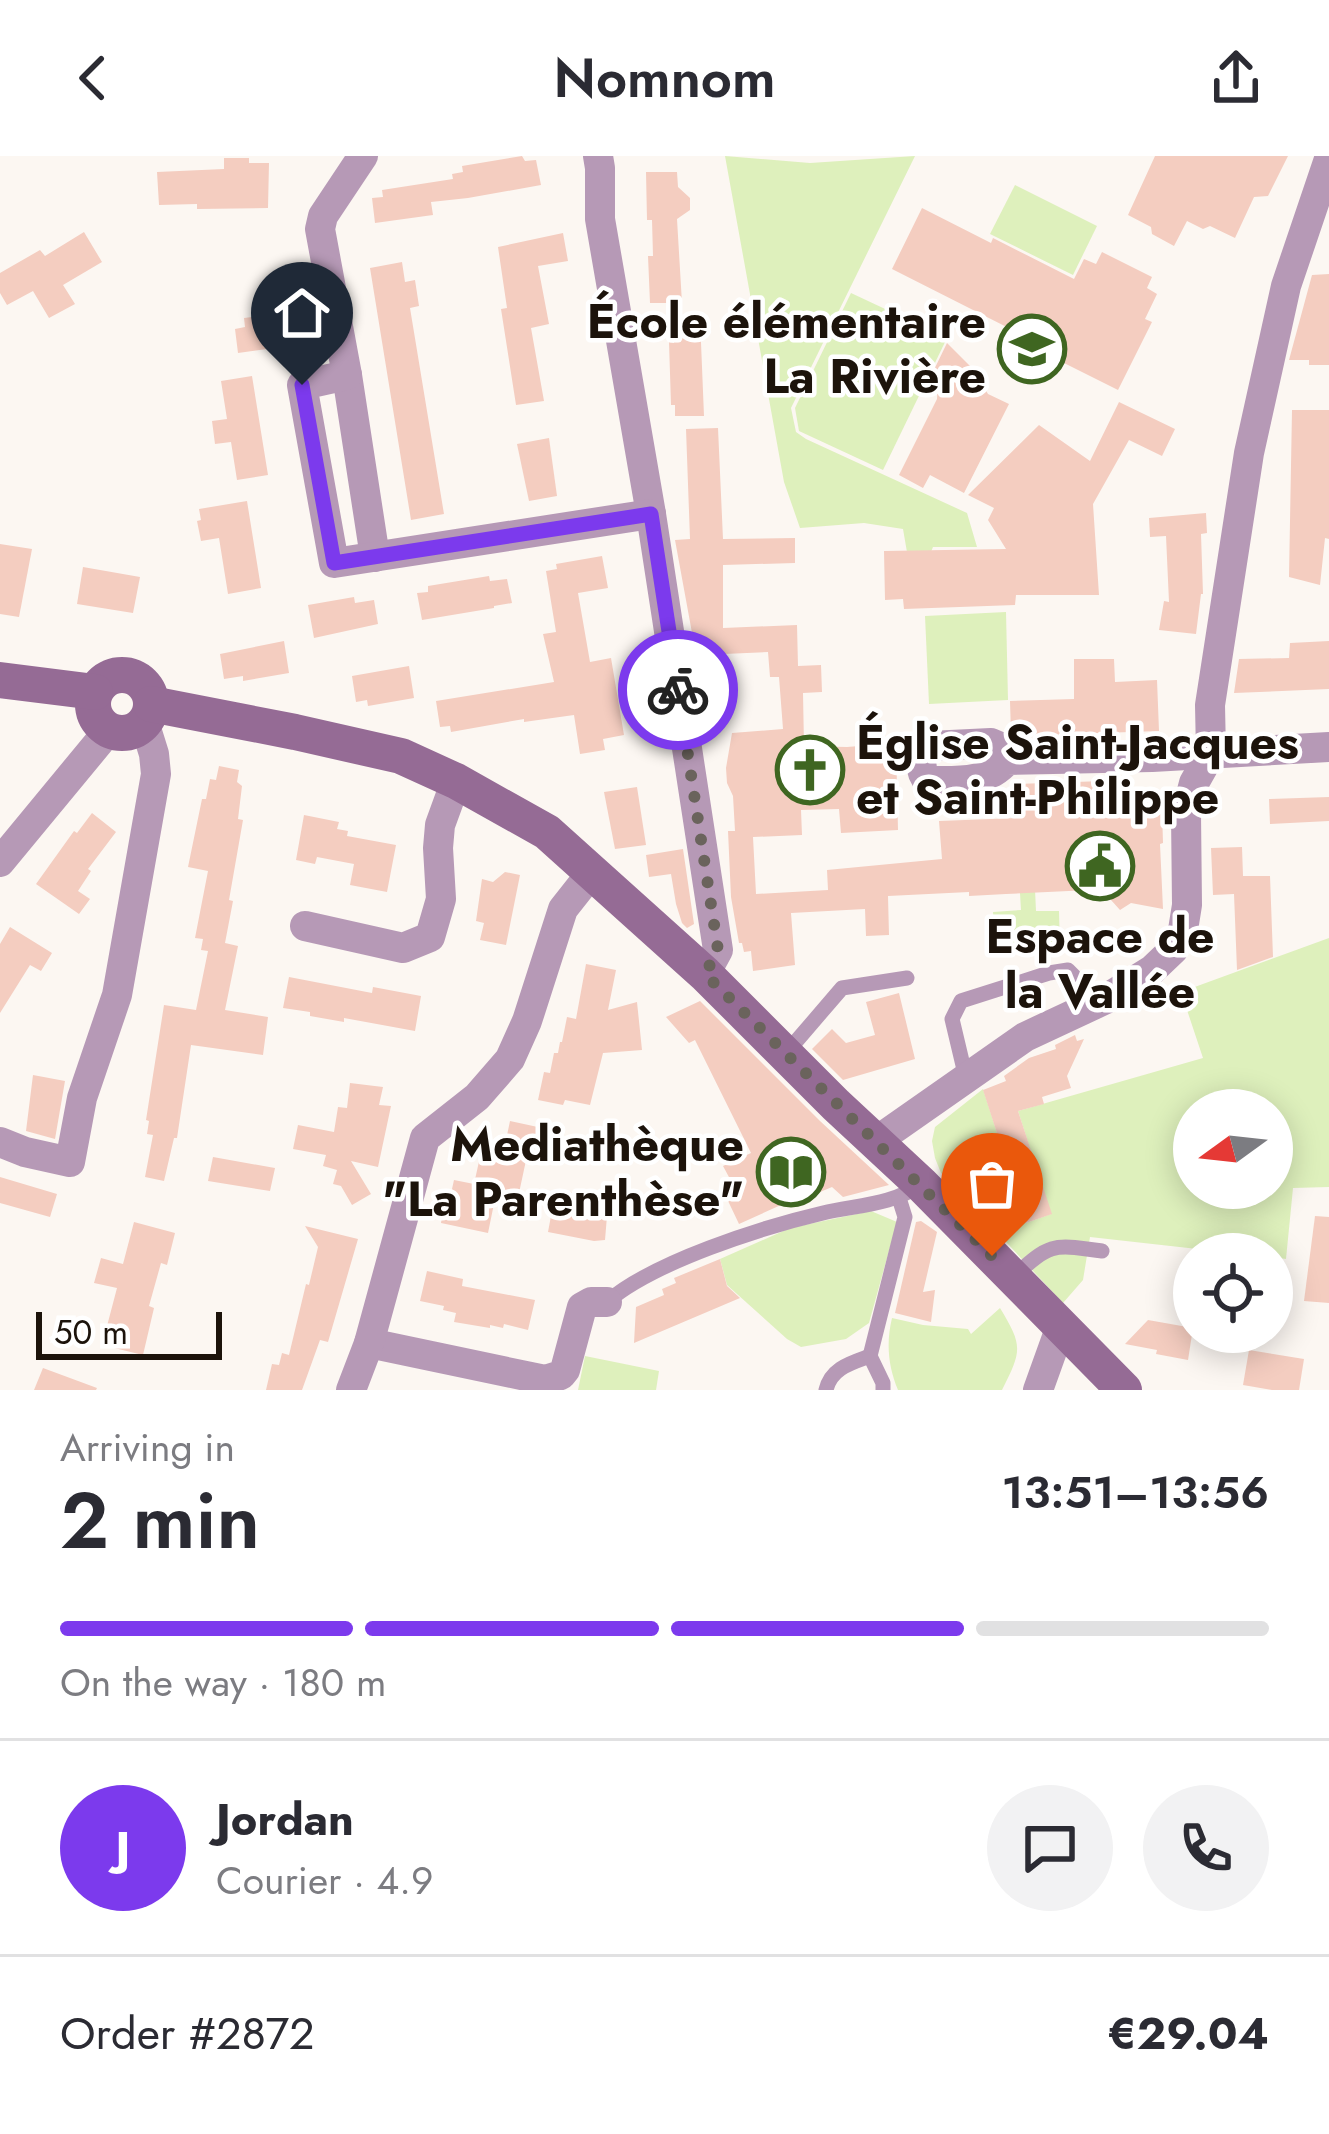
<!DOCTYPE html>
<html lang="en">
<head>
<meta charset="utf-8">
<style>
	:root { --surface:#fff; --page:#f2f2f3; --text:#2b2b33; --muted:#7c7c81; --line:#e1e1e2; --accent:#7c3aed }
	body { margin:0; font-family:Jost,sans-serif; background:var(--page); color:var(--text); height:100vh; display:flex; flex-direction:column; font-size:45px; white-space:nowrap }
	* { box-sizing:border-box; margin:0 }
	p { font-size:39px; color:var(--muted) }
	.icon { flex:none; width:66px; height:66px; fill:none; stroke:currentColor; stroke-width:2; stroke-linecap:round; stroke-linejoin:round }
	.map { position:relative; height:1234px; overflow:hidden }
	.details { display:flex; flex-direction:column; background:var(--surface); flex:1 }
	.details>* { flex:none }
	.needle { width:78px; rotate:255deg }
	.tools { position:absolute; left:1173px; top:933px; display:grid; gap:24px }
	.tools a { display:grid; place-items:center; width:120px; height:120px; border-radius:50%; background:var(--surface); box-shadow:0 6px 30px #0003; font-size:60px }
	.scale { position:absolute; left:36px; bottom:30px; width:186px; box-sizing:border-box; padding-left:12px; border:6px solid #1c130b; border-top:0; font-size:33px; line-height:42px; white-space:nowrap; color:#1c130b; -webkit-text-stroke:9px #fff; paint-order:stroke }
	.pin { position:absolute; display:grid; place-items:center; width:102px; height:102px; color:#fff; margin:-123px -51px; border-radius:50% 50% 50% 0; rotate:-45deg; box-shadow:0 0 12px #0007 }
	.pin .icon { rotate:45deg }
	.courier { position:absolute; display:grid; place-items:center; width:120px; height:120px; margin:-60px; border:9px solid #7c3aed; border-radius:50%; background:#fff; color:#222; box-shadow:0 3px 15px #0007 }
	.overview em { font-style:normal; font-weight:600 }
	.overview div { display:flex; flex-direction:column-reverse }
	.overview { display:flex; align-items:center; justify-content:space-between; height:204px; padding:0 60px }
	h1 { font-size:78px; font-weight:600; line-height:90px }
	.bar { display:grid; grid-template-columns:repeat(4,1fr); gap:18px 12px; align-content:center; height:144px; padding:0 60px }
	.bar i { height:15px; border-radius:9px; background:var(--line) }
	.bar .selected { background:var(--accent) }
	.bar p { grid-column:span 4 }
	.line { display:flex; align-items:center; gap:30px; padding:0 60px; border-top:3px solid var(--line) }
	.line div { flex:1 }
	.round { display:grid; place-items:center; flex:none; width:126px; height:126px; border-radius:63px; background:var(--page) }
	header { display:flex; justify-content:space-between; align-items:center; height:156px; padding:0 60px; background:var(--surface); font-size:54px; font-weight:600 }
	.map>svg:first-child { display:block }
	.green { fill:#def0bc; fill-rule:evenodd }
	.building { fill:#f4cdc0 }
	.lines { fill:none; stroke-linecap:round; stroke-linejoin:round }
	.lane { stroke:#b699b6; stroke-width:15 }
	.street { stroke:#b699b6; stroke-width:30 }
	.secondary { stroke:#956b95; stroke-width:36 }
	.done { stroke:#6a635c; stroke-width:12; stroke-dasharray:0 21.6 }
	.route { stroke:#7c3aed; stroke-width:15 }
	.labels { text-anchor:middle; stroke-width:9; stroke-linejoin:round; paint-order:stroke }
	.poi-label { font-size:48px; font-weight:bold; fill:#1c130b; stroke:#fff; text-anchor:end }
</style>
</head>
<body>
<header><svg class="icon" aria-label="back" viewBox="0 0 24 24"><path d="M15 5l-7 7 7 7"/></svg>Nomnom<svg class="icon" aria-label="share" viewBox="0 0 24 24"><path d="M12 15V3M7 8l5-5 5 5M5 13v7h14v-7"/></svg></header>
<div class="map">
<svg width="1329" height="1234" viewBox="0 0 1329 1234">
	<rect width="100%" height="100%" fill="#fcf7f2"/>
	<g class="green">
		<path d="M725,0L810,7L915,0L791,252L796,276L806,283L967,357L977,391H933L928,403L908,402L903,373L864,367L800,372L784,326Z"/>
		<path d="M1015,29L1097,70L1073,119L990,78Z"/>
		<path d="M851,137L947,182L883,314L799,275L795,252Z"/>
		<path d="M1006,456L1008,544L929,548L925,460Z"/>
		<path d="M1032,668L1036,755H1059L1060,793L997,798L993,756L1021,754L1016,670Z"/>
		<path d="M1329,782V1031L1293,1032L1286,1103L1272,1101V1098H1242L1090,1081L1083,1124L1063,1147L949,1025L941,1017L935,1002L932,985L935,971L983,933L1026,1067L1051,1058L1018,955L1203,902L1181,836ZM1194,954H1272V1032H1194Z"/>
		<path d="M871,1055L897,1066L869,1167L846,1183L801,1191L787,1183L727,1129L720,1103L790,1072Z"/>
		<path d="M1000,1152C1023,1190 1022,1194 1002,1234H898C888,1210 886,1187 892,1162L923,1169L968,1173L971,1178Z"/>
		<path d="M585,1200L659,1215L656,1234H578Z"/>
	</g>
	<g class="building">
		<path d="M522,0L525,5L536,4L541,29L468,42L431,46L433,59L375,67L372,42L383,41L382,34L453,23L452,18L463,16L462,10Z"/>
		<path d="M1155,0H1288L1268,40L1254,41L1235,82L1210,70L1203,73L1187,65L1174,90L1152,78L1151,71L1128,59Z"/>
		<path d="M224,2H249V7H269L268,52L197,53V48L159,49L157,16L224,13Z"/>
		<path d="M646,16H677L678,31L690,42V54L677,63L682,147H650L648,100H653L652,64H647Z"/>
		<path d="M922,52L991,87L993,82L1074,123L1084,103L1096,108L1102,96L1152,121L1147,132L1157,138L1145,163L1152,166L1118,234L1056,203L1058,197L892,113Z"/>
		<path d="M84,76L102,106L63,129L75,148L49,162L33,135L7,149L0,137V117L40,94L45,100Z"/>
		<path d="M563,77L568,105L538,110L549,168L531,172L544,245L516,249L501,153L507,152L498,91Z"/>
		<path d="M402,106L405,126L415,124L419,150L410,152L444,358L411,364L370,112Z"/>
		<path d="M1329,118V209H1309V204H1289L1312,119Z"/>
		<path d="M291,156H302L305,184L295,186L296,189L238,197L235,173L245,171L244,162Z"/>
		<path d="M700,162L704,260H675V249H671L669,186L674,187V163Z"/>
		<path d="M947,187L974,214L988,238L1009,248L964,337L930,319L923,332L899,319L937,243L938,223L931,220Z"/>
		<path d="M252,220L268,319L237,324L231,286L215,288L212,265L227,263L221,225Z"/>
		<path d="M1119,246L1175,273L1162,300L1129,284L1093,348L1099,439H1016L1015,449L904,453L903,443L885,444L884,395L1006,393L988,364L994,352L968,339L1039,269L1090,305Z"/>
		<path d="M1292,254H1329V383L1325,382L1320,429L1289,421Z"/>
		<path d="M718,272L723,383L795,382V407L723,409V472L797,469L798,510L821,509L822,536L803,537L804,590L847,591L896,587L898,674L841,677L839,653L801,654L802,679L753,681L756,738L828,734L827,714L942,703L939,665L1017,662L1016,628L1133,624V656L1162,655L1163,687L1160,688L1163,753L1131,747L1120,754L1111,744V733L1006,738L969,740V736L888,740L889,779L866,780L865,753L791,757L795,809L753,815L751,795L744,796L742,787H739L731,741L728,675H735L733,640L727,627L726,612L732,577L783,573L779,521H770L768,496L724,498L727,524L701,526L675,384L690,383L686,273Z"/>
		<path d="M549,282L557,340L529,345L517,288Z"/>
		<path d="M247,345L261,432L228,438L219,382L201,385L197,365L201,364L199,353Z"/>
		<path d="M1206,357L1207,377L1201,378L1203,438H1201L1196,478L1159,474L1164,445L1169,446L1166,380L1150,381L1149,362Z"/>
		<path d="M0,388L32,393L19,461L0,458Z"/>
		<path d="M602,400L608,432L578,437L590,506L611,502L624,579L603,583L605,594L580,598L574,559L524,566V563L451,576L450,570L440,571L436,545L554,526L543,478L556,476L546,415L557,413L556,408Z"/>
		<path d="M83,411L140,421L133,457L77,448Z"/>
		<path d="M489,420L490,425L507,423L512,447L494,450V452L422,464L417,437L428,436V430Z"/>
		<path d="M354,441L355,447L374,444L378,468L314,482L308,449Z"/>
		<path d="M284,485L289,517L243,525V520L224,523L220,498Z"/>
		<path d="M1329,485V533L1234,537L1239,503L1289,502L1290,487Z"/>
		<path d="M1074,503H1114L1115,526L1157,524L1159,575L1015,580L1011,577L1010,545L1074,543Z"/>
		<path d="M409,510L414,542L368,550L367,544L356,546L352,520Z"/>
		<path d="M219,610L239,614L237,626L242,630L238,663L243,664L229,744L233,745L225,787L238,790L225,854L268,861L263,899L191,889L177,982H174L164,1025L145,1021L153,979L147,978L149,965L146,964L164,849L196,854L208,795L201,794L203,783L195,782L208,715L188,711L202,643H206L210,623L216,624Z"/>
		<path d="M637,631L646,689L615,693L604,636Z"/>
		<path d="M1329,641V665L1270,668L1269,643Z"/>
		<path d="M92,657L116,676L88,713L91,715L78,735L90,743L79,758L36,728L74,675L77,677Z"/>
		<path d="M304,659L339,666L337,673L348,675L347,680L396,689L387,736L350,729L354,708L317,701L315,708L296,704Z"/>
		<path d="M1242,691L1243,720H1270L1273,801L1237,814L1234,738L1213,739L1211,692Z"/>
		<path d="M683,693L694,768L687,772L682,767L676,748L671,718L649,721L646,699Z"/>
		<path d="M505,716L520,719L506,789L480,784L484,767L476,765L482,723L493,726Z"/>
		<path d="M10,771L52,797L41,815L30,809L0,857V788Z"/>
		<path d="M586,808L616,814L608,854L637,846L642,894L603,897L590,949L565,944L563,949L538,944L544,916L550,917L554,897H558L560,886H562L567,861L576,863Z"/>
		<path d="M289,821L372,837L373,831L421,840L415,875L344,862V866L310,860V856L283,852Z"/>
		<path d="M899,837L915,903L843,924L812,893L832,873L846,887L875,879L866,846Z"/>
		<path d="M700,845L820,965L889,1029L843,1041L832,1031L794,1047L792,1044L739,1068L720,1028L730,1023L723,1010L751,997L695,884L689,887L666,861Z"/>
		<path d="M1075,879L1077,885L1084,883L1067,920L1071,932L1042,941L1044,948L1018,955L1052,1058L1026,1067L983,934L1006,925L1004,920L1029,902L1056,893L1055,889Z"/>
		<path d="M33,919L65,925L55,983L26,975Z"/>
		<path d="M350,927L383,931L379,949L391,950L378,1011L351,1005L371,1038L352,1049L341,1030L333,1028L337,1014L323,1010L326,999L293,993L298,969L334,976L338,951L347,952Z"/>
		<path d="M510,965L547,973L543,989L528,995L519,1037L497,1033L488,1077L441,1067L445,1041L450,1042L454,1024L474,1028L484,983L498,986L499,983L506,984Z"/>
		<path d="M213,1001L275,1012L270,1035L208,1025Z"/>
		<path d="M0,1021L57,1038L50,1061L0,1047Z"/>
		<path d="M556,1033L597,1041L596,1059L607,1060L605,1084L594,1085L548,1076Z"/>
		<path d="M1315,1060L1329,1061V1147L1304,1145Z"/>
		<path d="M921,1065L937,1076L923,1136L935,1134L931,1166L895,1157L916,1066Z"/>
		<path d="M134,1066L175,1077L167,1109L161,1107L149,1150L154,1152L143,1199L102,1189L117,1132L94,1127L101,1102L123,1108Z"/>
		<path d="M305,1070L358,1083L328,1186L320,1184L302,1234H266L272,1208L279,1209L282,1197L289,1199L306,1128L309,1129L318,1091Z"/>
		<path d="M720,1103L727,1130L740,1142L634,1187L636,1151L664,1139L662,1133L676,1127L674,1122Z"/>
		<path d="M427,1115L463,1123L462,1130L535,1144L528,1174L504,1168L503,1172L490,1169V1172L454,1166L456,1157L443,1154L444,1150L420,1145Z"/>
		<path d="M1148,1164L1193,1172L1188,1204L1156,1198L1157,1194L1125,1188Z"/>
		<path d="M1249,1194L1304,1203L1299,1234H1272L1243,1229Z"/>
		<path d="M43,1212L97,1232L96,1234H34Z"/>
	</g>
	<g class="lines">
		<g class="lane">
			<path d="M787,896L842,832L907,822"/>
			<path d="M966,922L952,863L961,845L1049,817L1068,814L1074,820L1087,852"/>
			<path d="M1013,1121C1051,1087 1051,1088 1102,1095"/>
			<path d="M607,1146C653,1106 763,1071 823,1057C857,1049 893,1049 921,1028"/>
			<path d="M826,1234C831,1212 851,1207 870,1200"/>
			<path d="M883,1234V1227L870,1200L905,1061L899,1042"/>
		</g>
		<g class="street">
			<path d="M363,0L323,60L320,73L347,219L375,401"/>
			<path d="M598,0L600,12V63L651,358L718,794L705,818"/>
			<path d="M347,219L302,229L334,407L651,358"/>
			<path d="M1211,597L1210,549L1249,297L1286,130L1329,3"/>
			<path d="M1007,604L998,590L991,587L930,590C919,597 919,616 928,625C957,625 988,628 1007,604L1152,601L1329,591"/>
			<path d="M0,706L109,574"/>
			<path d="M305,770L403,792L430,781L441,743L438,692L440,669L456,625"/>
			<path d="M0,986L25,996L70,1006L82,942L117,839L156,618L154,598L144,566"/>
			<path d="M875,986L1025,881L1104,844L1152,814L1173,794L1183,774L1187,749L1186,658L1194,627L1211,597"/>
			<path d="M369,1187L545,1224L561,1219L565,1214L582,1151L591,1146H607"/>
			<path d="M351,1234L369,1187L425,982L477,941L510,903L527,865L563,753L593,715"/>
			<path d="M1038,1234L1061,1170"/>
		</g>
		<g class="secondary">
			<circle cx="122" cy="548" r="29"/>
			<path d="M0,524L95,536"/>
			<path d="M151,548L295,576L401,600L456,625L547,676L705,818L836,949L921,1028L1124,1234"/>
		</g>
	</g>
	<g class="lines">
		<path class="done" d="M678,534L718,794L705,818L992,1100"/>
		<path class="route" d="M302,229L334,407L651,358L678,534"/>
	</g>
	<defs>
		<symbol id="school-ring" viewBox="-11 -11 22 22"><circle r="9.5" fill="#fff" stroke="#3f6621" stroke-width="1.5"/><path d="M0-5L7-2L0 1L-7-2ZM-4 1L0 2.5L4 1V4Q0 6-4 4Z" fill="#3f6621"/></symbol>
		<symbol id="church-ring" viewBox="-11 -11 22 22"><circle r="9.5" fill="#fff" stroke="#3f6621" stroke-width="1.5"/><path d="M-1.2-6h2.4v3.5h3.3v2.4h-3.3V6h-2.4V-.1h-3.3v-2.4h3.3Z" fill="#3f6621"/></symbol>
		<symbol id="civic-ring" viewBox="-11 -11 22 22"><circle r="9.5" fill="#fff" stroke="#3f6621" stroke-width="1.5"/><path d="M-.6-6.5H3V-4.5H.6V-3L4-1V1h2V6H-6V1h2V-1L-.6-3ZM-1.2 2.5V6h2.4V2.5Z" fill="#3f6621"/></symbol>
		<symbol id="library-ring" viewBox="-11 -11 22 22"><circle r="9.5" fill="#fff" stroke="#3f6621" stroke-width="1.5"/><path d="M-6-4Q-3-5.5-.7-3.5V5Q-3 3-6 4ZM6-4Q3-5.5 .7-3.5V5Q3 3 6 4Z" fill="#3f6621"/></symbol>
	</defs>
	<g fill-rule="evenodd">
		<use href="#school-ring" x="994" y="155" width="76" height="76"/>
		<use href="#church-ring" x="772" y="576" width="76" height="76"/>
		<use href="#civic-ring" x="1062" y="672" width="76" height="76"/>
		<use href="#library-ring" x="753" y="978" width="76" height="76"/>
	</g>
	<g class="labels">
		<g class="poi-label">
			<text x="986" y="182">École élémentaire<tspan x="986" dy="55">La Rivière</tspan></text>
			<text x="856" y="603" text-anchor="start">Église Saint-Jacques<tspan x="856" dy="55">et Saint-Philippe</tspan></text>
			<text x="1100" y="797" text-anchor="middle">Espace de<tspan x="1100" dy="55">la Vallée</tspan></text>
			<text x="744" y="1005">Mediathèque<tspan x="744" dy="55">"La Parenthèse"</tspan></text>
		</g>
	</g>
</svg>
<div class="tools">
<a><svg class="needle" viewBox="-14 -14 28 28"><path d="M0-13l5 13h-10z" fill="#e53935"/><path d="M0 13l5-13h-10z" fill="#7c7c81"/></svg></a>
<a><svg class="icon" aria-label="locate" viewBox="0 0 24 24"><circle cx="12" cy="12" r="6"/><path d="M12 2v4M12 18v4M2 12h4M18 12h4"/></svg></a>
</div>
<div class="scale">50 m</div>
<div class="pin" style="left:992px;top:1100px;background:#ea580c"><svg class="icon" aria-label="bag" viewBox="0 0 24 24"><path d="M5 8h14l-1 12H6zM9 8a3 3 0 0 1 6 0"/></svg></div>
<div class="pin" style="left:302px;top:229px;background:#1f2937"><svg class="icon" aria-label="home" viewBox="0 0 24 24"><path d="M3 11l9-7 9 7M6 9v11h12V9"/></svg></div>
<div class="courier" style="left:678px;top:534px"><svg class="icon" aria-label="bike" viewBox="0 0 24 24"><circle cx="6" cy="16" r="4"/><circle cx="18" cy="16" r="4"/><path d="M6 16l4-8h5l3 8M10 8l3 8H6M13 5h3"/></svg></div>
</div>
<section class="details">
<div class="overview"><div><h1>2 min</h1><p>Arriving in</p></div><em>13:51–13:56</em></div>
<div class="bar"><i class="selected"></i><i class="selected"></i><i class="selected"></i><i></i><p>On the way · 180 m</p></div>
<div class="line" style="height:216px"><b class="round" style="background:var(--accent);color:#fff">J</b><div><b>Jordan</b><p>Courier · 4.9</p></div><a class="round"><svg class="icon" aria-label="chat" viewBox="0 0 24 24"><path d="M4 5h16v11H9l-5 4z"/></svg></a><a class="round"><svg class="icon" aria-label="phone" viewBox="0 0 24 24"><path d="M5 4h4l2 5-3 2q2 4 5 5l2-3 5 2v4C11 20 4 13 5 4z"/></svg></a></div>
<div class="line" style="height:156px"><div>Order #2872</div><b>€29.04</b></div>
</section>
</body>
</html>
